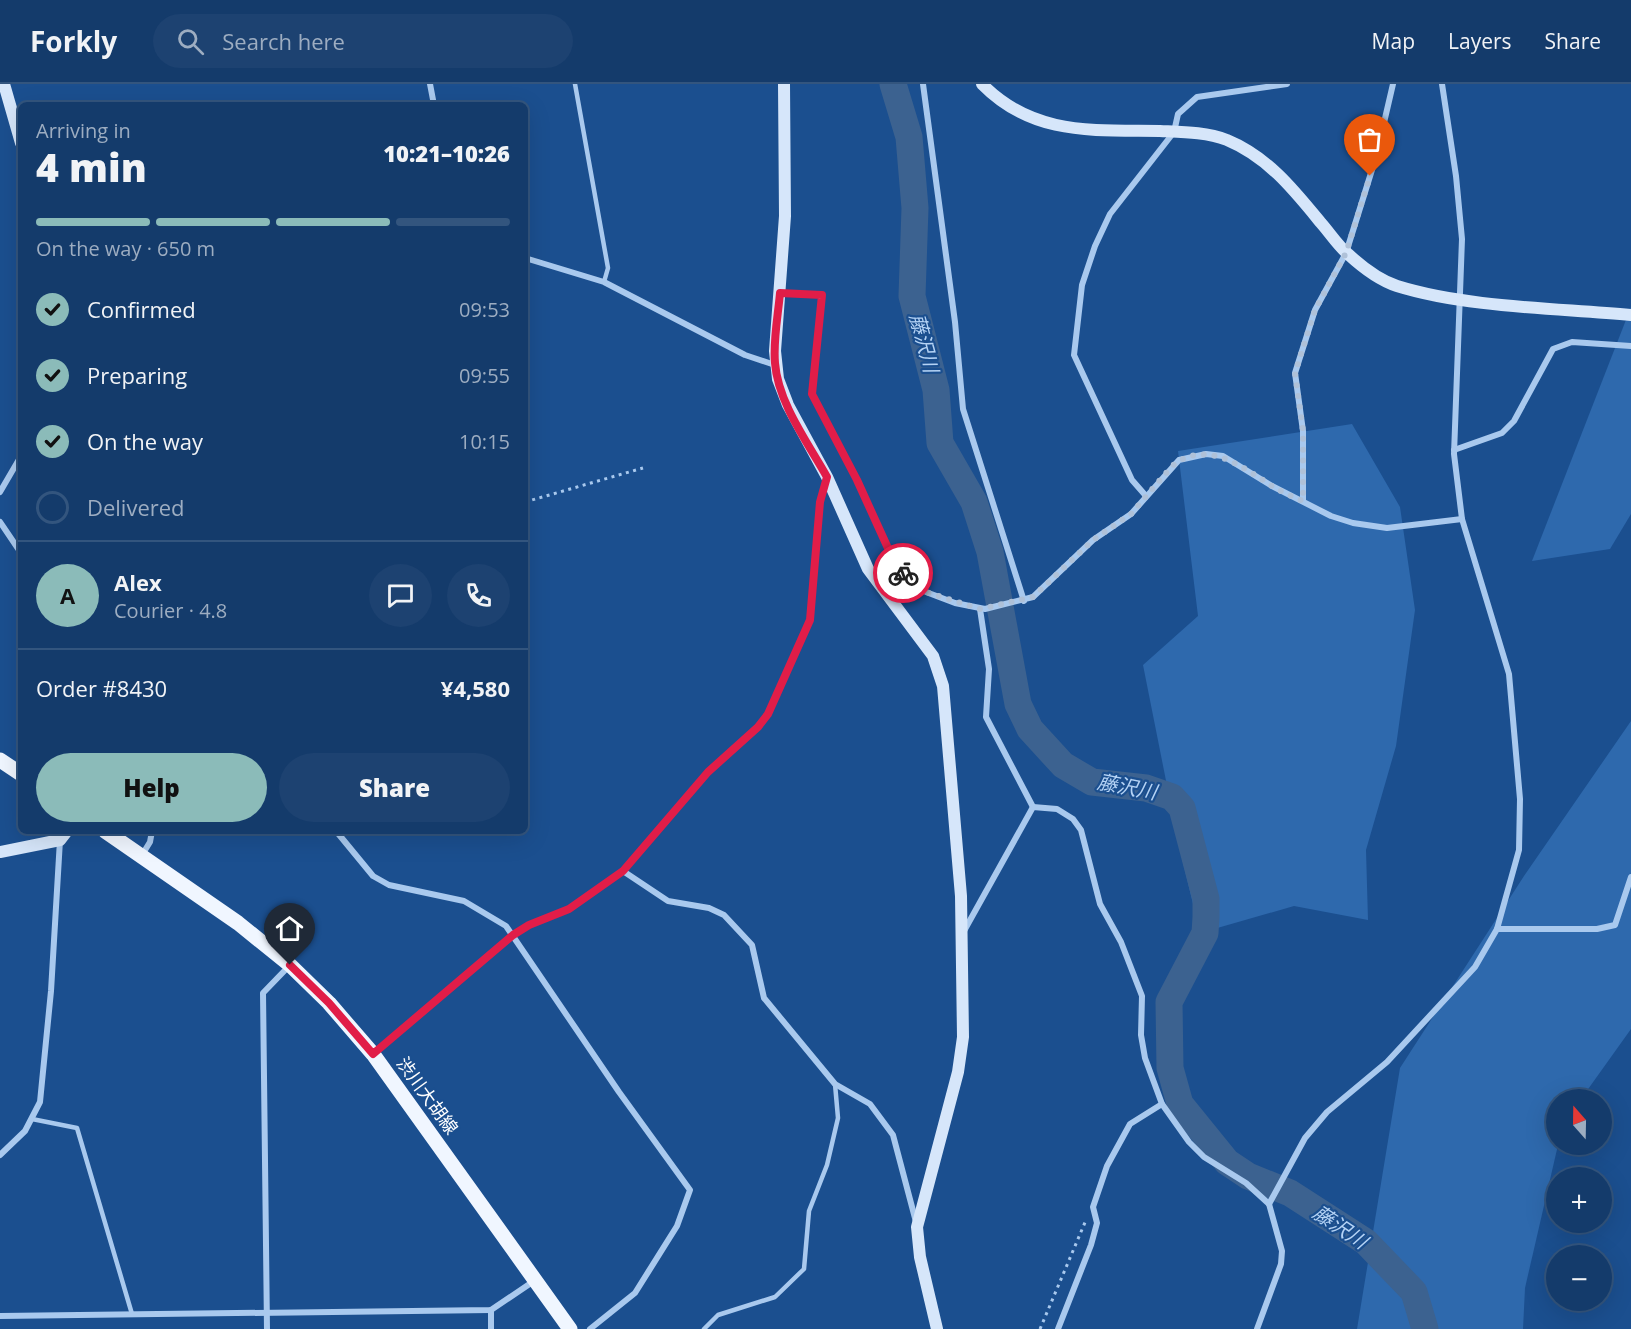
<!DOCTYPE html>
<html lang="en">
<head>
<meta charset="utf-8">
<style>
	:root { --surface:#143b6b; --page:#1d4271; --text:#f1f3f6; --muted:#9dadc1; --line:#33557e; --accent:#8bbbb9 }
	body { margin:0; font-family:"Open Sans","Noto Sans JP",sans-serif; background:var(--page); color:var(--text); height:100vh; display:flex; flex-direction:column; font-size:22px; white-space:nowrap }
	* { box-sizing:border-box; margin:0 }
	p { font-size:20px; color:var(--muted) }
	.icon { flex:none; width:33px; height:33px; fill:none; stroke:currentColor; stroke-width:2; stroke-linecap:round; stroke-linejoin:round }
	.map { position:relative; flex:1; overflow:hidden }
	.sheet { position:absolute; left:18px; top:18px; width:510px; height:732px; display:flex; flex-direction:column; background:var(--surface); border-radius:9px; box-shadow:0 6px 24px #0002,0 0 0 2px var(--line) }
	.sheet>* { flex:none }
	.needle { width:39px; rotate:340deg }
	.tools { position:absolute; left:1546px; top:1005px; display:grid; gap:12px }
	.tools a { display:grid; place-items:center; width:66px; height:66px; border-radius:50%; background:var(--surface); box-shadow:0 6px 24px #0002,0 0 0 2px var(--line); font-size:30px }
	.pin { position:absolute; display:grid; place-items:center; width:51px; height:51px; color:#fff; margin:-62px -26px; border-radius:50% 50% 50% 0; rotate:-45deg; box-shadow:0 0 6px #0007 }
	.pin .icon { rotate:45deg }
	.courier { position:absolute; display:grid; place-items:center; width:60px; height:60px; margin:-30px; border:4px solid #e11d48; border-radius:50%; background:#fff; color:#222; box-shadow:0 2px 8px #0007 }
	.headline em { font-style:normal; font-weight:800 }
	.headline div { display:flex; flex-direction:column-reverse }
	.headline { display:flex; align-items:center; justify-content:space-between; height:102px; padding:0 18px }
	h1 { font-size:39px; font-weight:800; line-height:45px }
	.bar { display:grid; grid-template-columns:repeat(4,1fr); gap:9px 6px; align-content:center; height:72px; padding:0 18px }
	.bar i { height:8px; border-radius:4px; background:var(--line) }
	.bar .on { background:var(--accent) }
	.bar p { grid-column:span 4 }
	.line { display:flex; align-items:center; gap:15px; padding:0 18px; border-top:2px solid var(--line) }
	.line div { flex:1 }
	.round { display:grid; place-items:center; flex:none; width:63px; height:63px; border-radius:32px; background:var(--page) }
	ol { padding:0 18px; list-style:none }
	li { display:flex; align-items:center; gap:18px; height:66px }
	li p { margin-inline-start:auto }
	li .icon { padding:6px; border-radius:50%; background:var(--accent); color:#111; stroke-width:4 }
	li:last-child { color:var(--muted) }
	li i { width:33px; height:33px; border:3px solid var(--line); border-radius:50% }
	.cta { display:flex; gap:12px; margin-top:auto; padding:12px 18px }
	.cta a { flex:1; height:69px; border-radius:36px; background:var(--accent); color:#111; font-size:24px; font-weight:800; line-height:69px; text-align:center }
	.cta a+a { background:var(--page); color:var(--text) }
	header { display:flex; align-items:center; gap:36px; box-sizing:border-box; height:84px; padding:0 30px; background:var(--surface); border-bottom:2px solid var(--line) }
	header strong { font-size:28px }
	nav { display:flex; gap:33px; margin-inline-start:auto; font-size:21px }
	.search { width:420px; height:54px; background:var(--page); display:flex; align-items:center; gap:15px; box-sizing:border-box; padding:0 21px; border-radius:33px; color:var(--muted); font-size:22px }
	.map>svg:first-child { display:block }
	.green { fill:#2e69ad }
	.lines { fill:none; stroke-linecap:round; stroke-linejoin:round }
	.river { stroke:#3c6290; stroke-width:27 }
	.path { stroke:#a9c9ee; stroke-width:3; stroke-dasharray:3 4.5; stroke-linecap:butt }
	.lane { stroke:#a9c9ee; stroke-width:4.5 }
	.street { stroke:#a9c9ee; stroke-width:6 }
	.secondary { stroke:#d6e6fa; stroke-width:12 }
	.primary { stroke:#f0f6ff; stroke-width:15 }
	.done { stroke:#afc1d8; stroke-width:6; stroke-dasharray:0 10.8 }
	.route { stroke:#e11d48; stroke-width:8 }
	.labels { text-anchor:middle; stroke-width:4.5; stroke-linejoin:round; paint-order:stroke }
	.street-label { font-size:18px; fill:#fff; stroke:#1b4f8f }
	.water-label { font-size:20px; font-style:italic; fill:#b5d3f5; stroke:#1b4f8f }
</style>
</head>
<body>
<header>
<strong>Forkly</strong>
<div class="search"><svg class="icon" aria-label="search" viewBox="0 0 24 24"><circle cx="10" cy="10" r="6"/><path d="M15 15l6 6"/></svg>Search here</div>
<nav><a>Map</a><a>Layers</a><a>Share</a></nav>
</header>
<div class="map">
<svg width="1631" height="1245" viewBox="0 0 1631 1245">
	<rect width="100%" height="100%" fill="#1b4f8f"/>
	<g class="green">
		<path d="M1631,223V430L1610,465L1532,477Z"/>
		<path d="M1352,340L1400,423L1415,526L1396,662L1366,766L1368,836L1294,822L1200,849L1179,762L1143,581L1198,532L1178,367Z"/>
		<path d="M1631,637V945L1581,1015L1557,1016L1558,1061L1525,1204L1523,1245H1357L1400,984L1524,792Z"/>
	</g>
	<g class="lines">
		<path class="river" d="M893,0L909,53L915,124L912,212L936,306L940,359L974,418L990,468L1018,620L1030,645L1063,681L1092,698L1146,704L1172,713L1182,724L1206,815V833L1205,849L1169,918L1170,984L1180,1020L1227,1078L1248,1092L1290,1109L1366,1158L1414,1208L1425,1245"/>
		<g class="path">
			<path d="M525,418L643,384"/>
			<path d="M1040,1245L1086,1136"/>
		</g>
		<g class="lane">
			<path d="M575,0L608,184L604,198"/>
			<path d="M32,1035L77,1044L132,1230"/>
			<path d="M704,1245L718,1231L775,1213L804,1185L809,1127L827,1081L838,1034L835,1000"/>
		</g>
		<g class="street">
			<path d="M430,0L434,21"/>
			<path d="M923,0L955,238L963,325L1024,517"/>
			<path d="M525,174L604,198L745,271L775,281"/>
			<path d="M780,209L822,211L812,310L857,396L892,473L904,490L926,508L955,519L985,525L1033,513L1093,456L1131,430L1179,376L1206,370L1223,372L1272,402L1331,432L1353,439L1387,444L1462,435"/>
			<path d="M1454,366L1502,349L1514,337L1553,265L1572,258L1631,262"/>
			<path d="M0,408L21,372"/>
			<path d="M1146,412L1132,396L1074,271L1082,201L1095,162L1110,130L1174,48L1178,30L1197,13L1287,0"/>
			<path d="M1303,417V347L1295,289L1315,226L1346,169L1376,73L1393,0"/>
			<path d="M0,438L21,469"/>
			<path d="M980,525L989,585L986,633L1033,723"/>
			<path d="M336,747L373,792L389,801L464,817L506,842L619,1008L690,1106L677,1142L635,1209L590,1245"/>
			<path d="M142,771L150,758L152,747"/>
			<path d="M623,787L668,817L709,824L724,831L752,861L764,914L835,1000L870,1020L893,1051L916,1138"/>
			<path d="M1497,845H1597L1615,841L1631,793"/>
			<path d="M964,847L1033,723L1057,725L1073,735L1081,746L1100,820L1121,858L1142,912L1141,951L1145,974L1162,1020L1189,1058L1204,1073L1246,1099L1269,1120L1282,1167L1281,1180L1257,1245"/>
			<path d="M373,970L513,851L529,841L569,825L623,787L708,688L758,643L768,630L810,536L820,418L826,396"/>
			<path d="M0,1071L25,1047L40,1018L51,907L60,756"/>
			<path d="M1269,1120L1305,1054L1327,1028L1387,978L1475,883L1497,845L1519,766L1520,715L1509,590L1462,435L1454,370L1462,155L1456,92L1442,0"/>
			<path d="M491,1226V1245"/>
			<path d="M0,1232L491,1226L534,1197"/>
			<path d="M267,1245L263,909L290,881"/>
			<path d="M1058,1245L1091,1161L1097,1139L1093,1123L1107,1082L1130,1040L1162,1020"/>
		</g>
		<g class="secondary">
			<path d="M4,0L21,59"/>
			<path d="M784,0L785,132L775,267L778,295L788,321L827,393L868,485L933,572L943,602L961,812L963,953L958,988L917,1143L920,1173L937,1245"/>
			<path d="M982,0C1033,52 1093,46 1160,47C1182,48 1206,48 1227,56C1268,73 1294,106 1321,139C1330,149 1338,162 1348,170C1361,182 1379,196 1397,202C1468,224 1557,224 1631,231"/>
			<path d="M0,768L60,756L67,747"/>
		</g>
		<g class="primary">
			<path d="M0,676L21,690"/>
			<path d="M105,747L238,839L290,881L329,919L373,970L570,1245"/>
		</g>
	</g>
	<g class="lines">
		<path class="done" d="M903,489L926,508L980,525L1033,513L1093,456L1131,430L1172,382C1206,355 1239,381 1269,400C1279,407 1291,412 1303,417V347L1295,289L1315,226L1346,169L1370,92"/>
		<path class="route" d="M290,881L329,919L373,970L513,851L529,841L569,825L623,787L708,688L758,643L768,630L810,536L820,418L827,393C808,359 778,319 775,279C773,256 778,232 780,209L822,211L812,310L857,396L892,473L903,489"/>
	</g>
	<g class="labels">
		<g class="street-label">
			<text transform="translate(427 1012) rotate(54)" y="6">渋川大胡線</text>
		</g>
		<g class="water-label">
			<text transform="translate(924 259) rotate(75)" y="7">藤沢川</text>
			<text transform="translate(1127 703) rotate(11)" y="7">藤沢川</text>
			<text transform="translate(1340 1143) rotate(34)" y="7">藤沢川</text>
		</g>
	</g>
</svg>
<div class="tools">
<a><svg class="needle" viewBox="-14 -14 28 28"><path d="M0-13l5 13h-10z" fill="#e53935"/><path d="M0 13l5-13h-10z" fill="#9dadc1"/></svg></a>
<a>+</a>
<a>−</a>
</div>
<div class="pin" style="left:1370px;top:92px;background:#ea580c"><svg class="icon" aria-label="bag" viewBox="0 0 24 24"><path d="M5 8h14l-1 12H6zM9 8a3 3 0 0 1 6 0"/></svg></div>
<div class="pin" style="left:290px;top:881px;background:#1f2937"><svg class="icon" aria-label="home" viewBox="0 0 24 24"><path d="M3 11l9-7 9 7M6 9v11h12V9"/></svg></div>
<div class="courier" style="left:903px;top:489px"><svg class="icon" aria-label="bike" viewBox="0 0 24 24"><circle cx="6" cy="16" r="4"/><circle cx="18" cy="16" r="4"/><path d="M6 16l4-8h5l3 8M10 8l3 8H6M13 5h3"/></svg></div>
<section class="sheet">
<div class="headline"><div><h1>4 min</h1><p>Arriving in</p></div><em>10:21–10:26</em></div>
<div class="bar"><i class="on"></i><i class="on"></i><i class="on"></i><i></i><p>On the way · 650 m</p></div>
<ol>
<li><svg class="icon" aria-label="check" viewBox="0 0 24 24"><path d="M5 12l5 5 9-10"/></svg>Confirmed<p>09:53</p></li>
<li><svg class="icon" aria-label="check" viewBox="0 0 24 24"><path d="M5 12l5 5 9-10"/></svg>Preparing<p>09:55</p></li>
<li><svg class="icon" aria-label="check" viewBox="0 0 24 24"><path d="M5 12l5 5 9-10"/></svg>On the way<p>10:15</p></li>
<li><i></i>Delivered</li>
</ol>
<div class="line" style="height:108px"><b class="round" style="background:var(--accent);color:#111">A</b><div><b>Alex</b><p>Courier · 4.8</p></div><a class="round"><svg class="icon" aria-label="chat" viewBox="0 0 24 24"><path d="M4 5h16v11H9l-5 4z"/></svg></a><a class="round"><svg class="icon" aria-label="phone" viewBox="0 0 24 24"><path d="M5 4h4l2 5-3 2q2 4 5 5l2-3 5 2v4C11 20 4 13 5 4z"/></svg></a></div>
<div class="line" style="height:78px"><div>Order #8430</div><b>¥4,580</b></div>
<div class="cta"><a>Help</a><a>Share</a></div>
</section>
</div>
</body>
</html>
